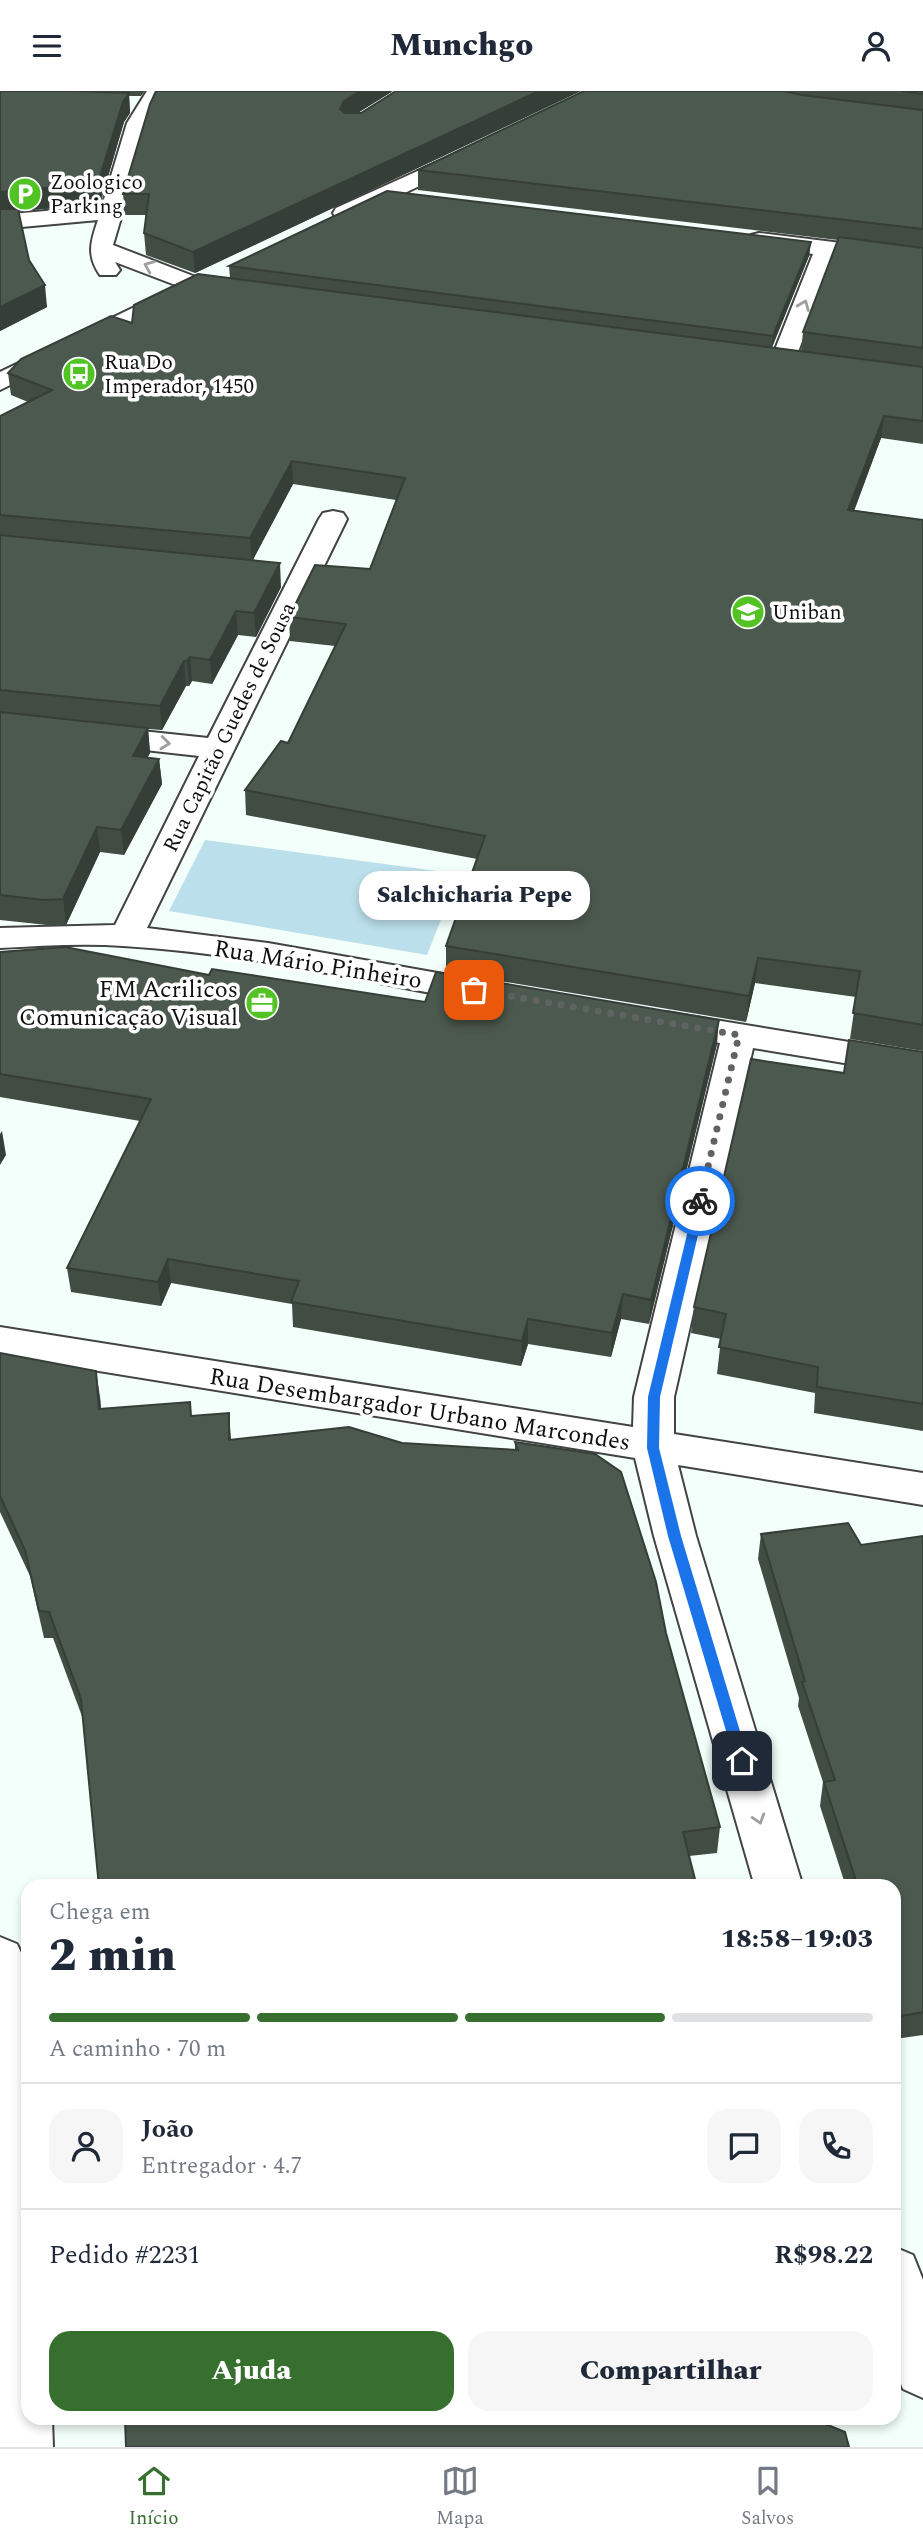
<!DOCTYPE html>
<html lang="pt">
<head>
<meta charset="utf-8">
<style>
	:root { --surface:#fff; --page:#f6f6f7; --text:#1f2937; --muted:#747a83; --line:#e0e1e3; --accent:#366f2e }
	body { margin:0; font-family:Spectral,serif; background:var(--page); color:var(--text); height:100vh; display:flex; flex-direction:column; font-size:26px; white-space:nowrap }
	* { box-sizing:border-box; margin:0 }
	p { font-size:23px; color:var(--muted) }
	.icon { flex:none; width:38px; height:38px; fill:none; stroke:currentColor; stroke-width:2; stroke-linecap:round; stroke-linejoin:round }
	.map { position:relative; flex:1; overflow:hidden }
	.side { position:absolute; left:21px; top:1788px; width:880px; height:546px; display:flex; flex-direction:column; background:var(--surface); border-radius:21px; box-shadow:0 4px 10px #0003 }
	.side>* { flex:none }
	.pin { position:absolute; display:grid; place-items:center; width:60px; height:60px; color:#fff; margin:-30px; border-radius:14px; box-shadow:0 4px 10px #0006 }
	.courier { position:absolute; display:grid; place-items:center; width:70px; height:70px; margin:-35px; border:5px solid #1a73e8; border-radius:50%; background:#fff; color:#222; box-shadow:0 2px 9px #0007 }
	.bubble { position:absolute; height:49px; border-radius:21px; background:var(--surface); box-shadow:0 4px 10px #0003; font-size:23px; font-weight:800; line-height:49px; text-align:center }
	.head em { font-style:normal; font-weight:800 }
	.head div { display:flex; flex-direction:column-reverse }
	.head { display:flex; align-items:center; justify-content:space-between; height:119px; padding:0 28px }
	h1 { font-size:46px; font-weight:800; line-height:52px }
	.bar { display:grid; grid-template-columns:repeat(4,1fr); gap:10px 7px; align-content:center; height:84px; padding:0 28px }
	.bar i { height:9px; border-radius:5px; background:var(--line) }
	.bar .selected { background:var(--accent) }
	.bar p { grid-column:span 4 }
	.line { display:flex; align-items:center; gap:18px; padding:0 28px; border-top:2px solid var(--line) }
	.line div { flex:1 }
	.round { display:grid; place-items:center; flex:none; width:74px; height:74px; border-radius:21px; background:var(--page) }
	.cta { display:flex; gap:14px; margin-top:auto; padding:14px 28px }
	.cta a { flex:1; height:80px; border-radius:21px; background:var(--accent); color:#fff; font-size:28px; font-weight:800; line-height:80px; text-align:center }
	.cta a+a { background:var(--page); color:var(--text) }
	header { display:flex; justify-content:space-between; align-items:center; height:91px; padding:0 28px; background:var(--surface); font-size:32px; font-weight:800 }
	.tab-bar { display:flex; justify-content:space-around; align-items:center; height:98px; border-top:2px solid var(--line); background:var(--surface); font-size:19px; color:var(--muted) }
	.tab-bar a { display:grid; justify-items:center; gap:4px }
	.tab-bar .selected { color:var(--accent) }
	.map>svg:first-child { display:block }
	.green { fill:#bbdfeb }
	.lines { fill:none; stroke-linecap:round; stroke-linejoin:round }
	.minor-casing { stroke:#434343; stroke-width:4 }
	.minor { fill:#fff; fill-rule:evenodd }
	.wall { fill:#414d43 }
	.shaded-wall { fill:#353e37 }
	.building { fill:#4c594e; stroke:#353e37; stroke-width:2 }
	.oneway { stroke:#9f9f9f }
	.route { fill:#1a73e8 }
	.done { stroke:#5f6462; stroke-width:7; stroke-dasharray:0 12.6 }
	.labels { text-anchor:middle; stroke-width:7; stroke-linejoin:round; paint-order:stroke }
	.far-poi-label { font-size:21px; fill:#101010; stroke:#fff; text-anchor:start }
	.far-street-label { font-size:21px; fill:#101010; stroke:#fff }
	.street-label { font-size:24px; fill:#101010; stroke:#fff }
	.poi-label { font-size:24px; fill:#101010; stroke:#fff; text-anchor:end }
</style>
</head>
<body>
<header><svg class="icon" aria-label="menu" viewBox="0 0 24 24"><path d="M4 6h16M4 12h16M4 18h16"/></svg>Munchgo<svg class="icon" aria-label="person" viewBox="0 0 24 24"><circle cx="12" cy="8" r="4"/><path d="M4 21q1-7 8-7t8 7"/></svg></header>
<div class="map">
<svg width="923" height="2356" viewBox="0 0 923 2356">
	<rect width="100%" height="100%" fill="#f3fffa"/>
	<path class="green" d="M205,749L459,783L427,864L169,820Z"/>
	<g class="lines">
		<defs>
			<g id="minor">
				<path d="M147,0H167L149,32L113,154L201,188L242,195L246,200L242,205L234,207L190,200L192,202L188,207L0,299V281L178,195L115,171L120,179L116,184H100C86,164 91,150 98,129L0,138V124L102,115L127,32Z"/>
				<path d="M464,59L472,60L475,65L472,70L352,127H336L333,122L336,117Z"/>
				<path d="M759,142L923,162V176L835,165L794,271L791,276L782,278L773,276L770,271L813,163L751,154L748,149L751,144Z"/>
				<path d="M333,420L343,422L347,428L147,837L268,852L483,890L495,894L500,901L495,908L483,912C364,890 244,862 123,855C82,852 41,855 0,857V837L115,834L199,665L0,643V625L208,647L319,428L323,422Z"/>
				<path d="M666,921L923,963V985L753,957L674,1306V1343L923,1382V1414L678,1374L696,1445L803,1796H755L654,1445L635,1367L0,1264V1236L633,1336L634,1306L720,952L654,940L649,932L654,924Z"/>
				<path d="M0,1846L17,1853L24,1868L28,1895V2328H52L53,2356H0Z"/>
				<path d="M894,2156L913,2164L923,2189V2307L903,2298L894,2275Z"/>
			</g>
		</defs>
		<use href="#minor" class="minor-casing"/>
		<use href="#minor" class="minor"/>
	</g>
	<g class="wall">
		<path d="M0,0H145L141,5H129L130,22L124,31L100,113L18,120L29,169L47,216L0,240Z"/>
		<path d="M393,0L357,22H361L396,0H581L195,182L146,164L144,142L147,124H125L123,103Z"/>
		<path d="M584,0H923V353L881,347L854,419L923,429V960L850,948L856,906L755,892L746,931L446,881V855L477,768L246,724L245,699L288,652L335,555L290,550L289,526L370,478L396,409L293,393L253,469L281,496L256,546L238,544L212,593L192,590L189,595H186L162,639L148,638L150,662L147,667L159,668L162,693L124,764L100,761L66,834H47L0,829V325L28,311L11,304L8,282L132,232L230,187L229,175L811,151L809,165L772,256L801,260L803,241L838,149L418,99V79Z"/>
		<path d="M0,861L209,884L425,911L717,953L649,1233L621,1228L611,1266L528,1253L521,1275L293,1236L292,1213L171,1192L161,1215L71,1201L67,1177L140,1030L0,1006Z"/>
		<path d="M923,961V1340L814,1322L815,1302L717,1283L721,1248L691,1242L694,1216L844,982Z"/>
		<path d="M0,1262L100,1306L101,1318L192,1325L231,1349L402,1352L515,1359V1351L666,1542L720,1736L717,1762L689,1765L83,1628L53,1547H44L30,1485L0,1421Z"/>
		<path d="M761,1443L861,1454L923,1445V1944L895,1948L894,1945V1796H846L820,1715L823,1691L798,1615L799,1607L758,1468Z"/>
	</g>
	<g class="shaded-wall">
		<path d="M360,0H393L345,30L340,18L344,10Z"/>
		<path d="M539,0H581L195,182L193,161Z"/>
		<path d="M129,2L130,22L124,31L100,113L0,122V101L123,11Z"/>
		<path d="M811,151L809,165L771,259L773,245Z"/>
		<path d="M45,194L47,216L0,240V216Z"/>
		<path d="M884,325L881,347L846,442L848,419Z"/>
		<path d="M292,370L293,393L252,470L250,447Z"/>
		<path d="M280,472L281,496L256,546L254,522Z"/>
		<path d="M236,520L238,544L212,593L210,569Z"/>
		<path d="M190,566L192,590L189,595L187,570Z"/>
		<path d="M184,570L186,595L162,639L160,615Z"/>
		<path d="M148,637L150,662L135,690L133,665Z"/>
		<path d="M159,668L162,693L124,764L121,739Z"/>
		<path d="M97,736L100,761L66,834L63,808Z"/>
		<path d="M758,867L755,892L746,931L749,905Z"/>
		<path d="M719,929L717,953L649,1233L651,1209Z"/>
		<path d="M2,1040L6,1064L0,1074V1043Z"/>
		<path d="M168,1168L171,1192L161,1215L158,1191Z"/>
		<path d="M623,1203L621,1228L611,1266L612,1242Z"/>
		<path d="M528,1228V1253L521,1275L522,1250Z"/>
		<path d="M96,1280L100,1306L103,1345L99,1318Z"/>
		<path d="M229,1322L231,1348L229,1349Z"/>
	</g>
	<g class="building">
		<path d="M0,0H77L129,2L123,11L98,92L0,101Z"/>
		<path d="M156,0H360L344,10L340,18L345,22H361L396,0H539L193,161L144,142L149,103H123L150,13Z"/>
		<path d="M584,0H784L802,4L923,19V138L418,79Z"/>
		<path d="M901,0H923V3Z"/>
		<path d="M387,100L811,151L773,245L229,175Z"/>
		<path d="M0,118H18L29,169L45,194L0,216Z"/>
		<path d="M839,146L923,157V257L803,241Z"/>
		<path d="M198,183L923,276V330L884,325L848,419L923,429V934L853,922L860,880L758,867L749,905L446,855L485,745L245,699L281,650L288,652L346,533L289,526L315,474L370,478L405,387L292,370L250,447L0,424V325L52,299L8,282L21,268L111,225L132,232L134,214Z"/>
		<path d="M0,444L280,472L254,522L236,520L210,569L190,566L187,570H184L160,615L0,599Z"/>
		<path d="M0,621L148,637L133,665L159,668L121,739L97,736L63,808L44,809L0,804Z"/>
		<path d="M65,856L209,884L212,878L425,911L436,881L719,929L651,1209L623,1203L612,1242L528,1228L522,1250L291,1211L299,1190L168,1168L158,1191L67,1177L151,1008L0,983V861Z"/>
		<path d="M849,949L923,961V1313L817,1296L818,1276L719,1256L726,1223L694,1216L751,968L844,982Z"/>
		<path d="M0,1262L96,1280L99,1318L190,1311L191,1325L229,1322V1349L349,1336L402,1352L518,1359L515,1351L595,1363L621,1381L656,1491L666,1542L720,1736L683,1741L697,1796H99L81,1608L49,1521L39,1520L25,1459L0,1405Z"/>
		<path d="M848,1432L861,1454L923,1445V1921L901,1925L894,1906V1796H858L824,1691L835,1689L802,1591L805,1590L761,1443Z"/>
		<path d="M125,2328H822L823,2332L845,2341L849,2356H126Z"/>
	</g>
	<defs><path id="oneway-chevron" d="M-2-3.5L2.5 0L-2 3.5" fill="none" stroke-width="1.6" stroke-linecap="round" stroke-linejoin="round" transform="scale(1.75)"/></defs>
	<g class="oneway">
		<use href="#oneway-chevron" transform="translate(149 175) rotate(-158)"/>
		<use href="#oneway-chevron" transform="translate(804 214) rotate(-68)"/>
		<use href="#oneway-chevron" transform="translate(165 652) rotate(6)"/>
		<use href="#oneway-chevron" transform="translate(759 1728) rotate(73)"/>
	</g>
	<path class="route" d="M700,1107L706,1110L660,1306L659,1357L681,1445L749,1670L742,1676L735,1670L668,1445L647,1357L648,1306L695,1110Z"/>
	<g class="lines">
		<path class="done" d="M474,899L739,944L700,1110"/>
	</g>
	<defs>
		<symbol id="parking-disc" viewBox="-11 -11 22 22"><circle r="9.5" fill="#51c424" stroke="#fff"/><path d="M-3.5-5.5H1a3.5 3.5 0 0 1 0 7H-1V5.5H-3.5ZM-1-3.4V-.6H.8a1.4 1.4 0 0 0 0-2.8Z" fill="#fff"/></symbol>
		<symbol id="bus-disc" viewBox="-11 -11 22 22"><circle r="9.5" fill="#51c424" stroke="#fff"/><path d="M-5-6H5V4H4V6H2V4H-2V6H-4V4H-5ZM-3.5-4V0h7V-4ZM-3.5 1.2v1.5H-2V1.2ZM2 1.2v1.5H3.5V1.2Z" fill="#fff"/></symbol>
		<symbol id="university-disc" viewBox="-11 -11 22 22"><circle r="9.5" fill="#51c424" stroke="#fff"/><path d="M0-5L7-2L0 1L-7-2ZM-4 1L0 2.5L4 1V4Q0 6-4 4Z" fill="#fff"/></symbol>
		<symbol id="office-disc" viewBox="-11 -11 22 22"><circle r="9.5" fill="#51c424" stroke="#fff"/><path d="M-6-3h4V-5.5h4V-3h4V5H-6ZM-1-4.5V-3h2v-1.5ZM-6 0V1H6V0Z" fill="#fff"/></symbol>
	</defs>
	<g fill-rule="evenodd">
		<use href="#parking-disc" x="6" y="84" width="38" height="38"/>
		<use href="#bus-disc" x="60" y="264" width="38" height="38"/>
		<use href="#university-disc" x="729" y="502" width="38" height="38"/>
		<use href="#office-disc" x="243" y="893" width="38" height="38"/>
	</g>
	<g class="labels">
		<g class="far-poi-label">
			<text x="50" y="98">Zoologico<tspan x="50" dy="24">Parking</tspan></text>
			<text x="104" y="278">Rua Do<tspan x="104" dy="24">Imperador, 1450</tspan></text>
			<text x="772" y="528">Uniban</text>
		</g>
		<g class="far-street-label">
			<text transform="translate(229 636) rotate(-64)" y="7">Rua Capitão Guedes de Sousa</text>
		</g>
		<g class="street-label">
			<text transform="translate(318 873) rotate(9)" y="8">Rua Mário Pinheiro</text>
			<text transform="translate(420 1318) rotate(9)" y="8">Rua Desembargador Urbano Marcondes</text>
		</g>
		<g class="poi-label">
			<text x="238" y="906">FM Acrilicos<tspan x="238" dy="28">Comunicação Visual</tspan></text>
		</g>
	</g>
</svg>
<div class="pin" style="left:474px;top:899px;background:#ea580c"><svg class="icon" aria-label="bag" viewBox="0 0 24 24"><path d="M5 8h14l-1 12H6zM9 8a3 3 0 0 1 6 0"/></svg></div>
<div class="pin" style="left:742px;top:1670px;background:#1f2937"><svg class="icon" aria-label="home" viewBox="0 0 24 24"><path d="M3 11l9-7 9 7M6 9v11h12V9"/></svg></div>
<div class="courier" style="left:700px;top:1110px"><svg class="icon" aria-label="bike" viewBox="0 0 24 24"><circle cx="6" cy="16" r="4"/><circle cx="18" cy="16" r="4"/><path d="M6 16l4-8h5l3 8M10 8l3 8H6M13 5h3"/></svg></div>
<div class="bubble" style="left:359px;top:780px;width:231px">Salchicharia Pepe</div>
<section class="side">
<div class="head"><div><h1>2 min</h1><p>Chega em</p></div><em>18:58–19:03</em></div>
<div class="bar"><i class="selected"></i><i class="selected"></i><i class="selected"></i><i></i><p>A caminho · 70 m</p></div>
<div class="line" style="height:126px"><a class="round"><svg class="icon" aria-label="person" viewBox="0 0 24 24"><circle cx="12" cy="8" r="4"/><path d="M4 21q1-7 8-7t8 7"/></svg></a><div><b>João</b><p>Entregador · 4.7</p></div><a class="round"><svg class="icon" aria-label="chat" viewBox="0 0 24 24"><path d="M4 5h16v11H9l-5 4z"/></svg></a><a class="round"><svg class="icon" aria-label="phone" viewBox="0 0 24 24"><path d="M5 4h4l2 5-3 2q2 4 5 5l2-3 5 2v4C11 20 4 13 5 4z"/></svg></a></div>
<div class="line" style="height:91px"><div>Pedido #2231</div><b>R$98.22</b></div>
<div class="cta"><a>Ajuda</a><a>Compartilhar</a></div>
</section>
</div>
<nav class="tab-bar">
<a class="selected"><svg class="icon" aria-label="home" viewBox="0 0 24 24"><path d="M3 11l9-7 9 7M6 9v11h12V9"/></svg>Início</a>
<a><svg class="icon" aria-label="map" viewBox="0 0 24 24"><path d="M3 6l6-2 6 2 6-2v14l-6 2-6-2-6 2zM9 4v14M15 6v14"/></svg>Mapa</a>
<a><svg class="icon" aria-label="saved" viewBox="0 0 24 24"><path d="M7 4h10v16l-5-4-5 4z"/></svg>Salvos</a>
</nav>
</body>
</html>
